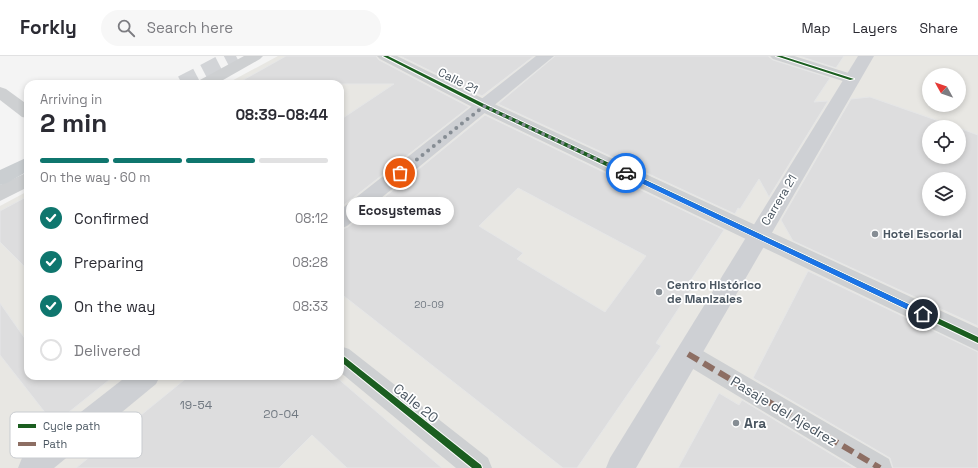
<!DOCTYPE html>
<html lang="en">
<head>
<meta charset="utf-8">
<style>
	:root { --surface:#fff; --page:#f7f7f7; --text:#2b2b33; --muted:#7c7c81; --line:#e1e1e2; --accent:#0f766e }
	body { margin:0; font-family:"Space Grotesk",sans-serif; background:var(--page); color:var(--text); height:100vh; display:flex; flex-direction:column; font-size:15px; white-space:nowrap }
	* { box-sizing:border-box; margin:0 }
	p { font-size:13px; color:var(--muted) }
	.icon { flex:none; width:22px; height:22px; fill:none; stroke:currentColor; stroke-width:2; stroke-linecap:round; stroke-linejoin:round }
	.map { position:relative; flex:1; overflow:hidden }
	.sheet { position:absolute; left:24px; top:24px; width:320px; height:300px; display:flex; flex-direction:column; background:var(--surface); border-radius:12px; box-shadow:0 2px 6px #0003 }
	.sheet>* { flex:none }
	.needle { width:26px; rotate:310deg }
	.tools { position:absolute; left:922px; top:12px; display:grid; gap:8px }
	.tools a { display:grid; place-items:center; width:44px; height:44px; border-radius:50%; background:var(--surface); box-shadow:0 2px 6px #0003; font-size:20px }
	.pin { position:absolute; display:grid; place-items:center; width:34px; height:34px; color:#fff; margin:-17px; border:2px solid #fff; border-radius:50%; box-shadow:0 1px 4px #0007 }
	.courier { position:absolute; display:grid; place-items:center; width:40px; height:40px; margin:-20px; border:3px solid #1a73e8; border-radius:50%; background:#fff; color:#222; box-shadow:0 1px 5px #0007 }
	.bubble { position:absolute; height:28px; border-radius:14px; background:var(--surface); box-shadow:0 2px 6px #0003; font-size:13px; font-weight:600; line-height:28px; text-align:center }
	.summary em { font-style:normal; font-weight:600 }
	.summary div { display:flex; flex-direction:column-reverse }
	.summary { display:flex; align-items:center; justify-content:space-between; height:68px; padding:0 16px }
	h1 { font-size:26px; font-weight:600; line-height:30px }
	.bar { display:grid; grid-template-columns:repeat(4,1fr); gap:6px 4px; align-content:center; height:48px; padding:0 16px }
	.bar i { height:5px; border-radius:3px; background:var(--line) }
	.bar .on { background:var(--accent) }
	.bar p { grid-column:span 4 }
	ol { padding:0 16px; list-style:none }
	li { display:flex; align-items:center; gap:12px; height:44px }
	li p { margin-inline-start:auto }
	li .icon { padding:4px; border-radius:50%; background:var(--accent); color:#fff; stroke-width:4 }
	li:last-child { color:var(--muted) }
	li i { width:22px; height:22px; border:2px solid var(--line); border-radius:50% }
	header { display:flex; align-items:center; gap:24px; box-sizing:border-box; height:56px; padding:0 20px; background:var(--surface); border-bottom:1px solid var(--line) }
	header strong { font-size:19px }
	nav { display:flex; gap:22px; margin-inline-start:auto; font-size:14px }
	.search { width:280px; height:36px; background:var(--page); display:flex; align-items:center; gap:10px; box-sizing:border-box; padding:0 14px; border-radius:22px; color:var(--muted); font-size:15px }
	.map>svg:first-child { display:block }
	.commercial { fill:#e8e7e3; fill-rule:evenodd }
	.building { fill:#ddddde; stroke:#e5e6e7; fill-rule:evenodd }
	.lines { fill:none; stroke-linecap:round; stroke-linejoin:round }
	.primary-tunnel { stroke:#d2d4d7; stroke-width:17; stroke-dasharray:17 8; stroke-linecap:butt }
	.pedestrian { fill:#ced0d2; fill-rule:evenodd }
	.minor { fill:#ced0d2; fill-rule:evenodd }
	.tertiary { fill:#ced0d2; fill-rule:evenodd }
	.secondary { fill:#ced0d4; fill-rule:evenodd }
	.primary { fill:#caced1; fill-rule:evenodd }
	.quiet { stroke:#8d6e63; stroke-width:6; stroke-dasharray:12 6; stroke-linecap:butt }
	.cycleway-casing { stroke:#fff; stroke-width:2 }
	.cycleway { fill:#1b5e20; fill-rule:evenodd }
	.route { fill:#1a73e8 }
	.done { stroke:#868d94; stroke-width:4; stroke-dasharray:0 7.2 }
	.poi-dot { fill:#868d94; stroke:#fff; stroke-width:1.5 }
	.labels { text-anchor:middle; stroke-width:3.5; stroke-linejoin:round; paint-order:stroke }
	.number-label { font-size:10px; fill:#707881 }
	.street-label { font-size:12px; fill:#4a5661; stroke:#fff }
	.poi-label { font-size:12px; font-weight:bold; fill:#4a5661; stroke:#fff; text-anchor:start }
	.near-number-label { font-size:12px; fill:#707881 }
	.near-street-label { font-size:14px; fill:#4a5661; stroke:#fff }
	.near-poi-label { font-size:14px; font-weight:bold; fill:#4a5661; stroke:#fff; text-anchor:start }
	.key { fill:#fff; stroke:#c9ccd0; stroke-width:1 }
	.key-label { font-size:11px; fill:#4a5661 }
</style>
</head>
<body>
<header>
<strong>Forkly</strong>
<div class="search"><svg class="icon" aria-label="search" viewBox="0 0 24 24"><circle cx="10" cy="10" r="6"/><path d="M15 15l6 6"/></svg>Search here</div>
<nav><a>Map</a><a>Layers</a><a>Share</a></nav>
</header>
<div class="map">
<svg width="978" height="412" viewBox="0 0 978 412">
	<rect width="100%" height="100%" fill="#f4f4f4"/>
	<path class="commercial" d="M278,0H978V412H0V150L28,135V320H340V28H226ZM929,19H959V49H929ZM929,71H959V101H929ZM929,123H959V153H929Z"/>
	<g class="building">
		<path d="M286,0H376L379,4L469,51L340,152V64L394,28H236Z"/>
		<path d="M400,0H534L482,40Z"/>
		<path d="M555,0H768L773,4L830,22L814,46L828,45L769,141L759,123L740,153L738,152L735,158L498,48Z"/>
		<path d="M799,0H844L836,12Z"/>
		<path d="M870,41L956,71H929V101H959V72L978,79V270L793,185L781,164L851,43ZM929,123H959V153H929Z"/>
		<path d="M485,59L724,174L689,227L694,229L656,287L661,290L577,412H563L340,237V174L348,171ZM518,132L646,200L605,256L517,203L523,197L479,170Z"/>
		<path d="M28,140V214L0,186V155Z"/>
		<path d="M808,215L978,296V412H893L890,402L753,322Z"/>
		<path d="M0,247L28,287V320H114L54,368L0,299Z"/>
		<path d="M189,320H335L442,412H347L312,379L279,412H76Z"/>
		<path d="M719,337L739,349L742,344L854,412H678Z"/>
	</g>
	<g class="lines">
		<path class="primary-tunnel" d="M182,28L236,0"/>
		<path class="pedestrian" d="M688,288L696,291L889,403L892,412H857L680,305L677,298L680,291Z"/>
		<g class="minor">
			<path d="M377,0H397L490,46L978,272V295L478,54L380,3Z"/>
			<path d="M770,0H794L858,20L860,23L858,26L852,28L846,26L773,3Z"/>
			<path d="M0,31L6,33L28,49V62L22,61L0,44Z"/>
			<path d="M340,290L349,293L488,402L492,412H456L340,316Z"/>
		</g>
		<g class="tertiary">
			<path d="M244,0H263L260,3L216,28H196L198,25Z"/>
			<path d="M28,116V131L0,145V129Z"/>
		</g>
		<g class="secondary">
			<path d="M536,0H554L347,170L340,173V154Z"/>
			<path d="M858,0H874L636,412H606L610,402Z"/>
			<path d="M127,320H160L156,328L54,412H18L22,402Z"/>
		</g>
		<path class="primary" d="M28,101V115L7,127L0,129V114Z"/>
		<path class="quiet" d="M688,298L880,412"/>
		<defs>
			<g id="cycleway">
				<path d="M383,0H388L486,49L978,281V287L482,51Z"/>
				<path d="M776,0H782L854,23L850,24Z"/>
				<path d="M340,298L342,299L481,409L482,412H472L340,305Z"/>
			</g>
		</defs>
		<use href="#cycleway" class="cycleway-casing"/>
		<use href="#cycleway" class="cycleway"/>
	</g>
	<path class="route" d="M626,115L925,256L926,258L925,260H921L624,119L623,117Z"/>
	<g class="lines">
		<path class="done" d="M400,117L484,50L626,117"/>
	</g>
	<g class="poi-dot">
		<circle cx="875" cy="178" r="4"/>
		<circle cx="659" cy="236" r="4"/>
		<circle cx="736" cy="367" r="4"/>
	</g>
	<g class="labels">
		<g class="number-label">
			<text x="429" y="252">20-09</text>
		</g>
		<g class="street-label">
			<text transform="translate(458 25) rotate(27)" y="4">Calle 21</text>
			<text transform="translate(779 144) rotate(-59)" y="4">Carrera 21</text>
		</g>
		<g class="poi-label">
			<text x="883" y="182">Hotel Escorial</text>
			<text x="667" y="233">Centro Histórico<tspan x="667" dy="14">de Manizales</tspan></text>
		</g>
		<g class="near-number-label">
			<text x="196" y="353">19-54</text>
			<text x="281" y="362">20-04</text>
		</g>
		<g class="near-street-label">
			<text transform="translate(416 347) rotate(39)" y="5">Calle 20</text>
			<text transform="translate(784 355) rotate(31)" y="5">Pasaje del Ajedrez</text>
		</g>
		<g class="near-poi-label">
			<text x="744" y="372">Ara</text>
		</g>
	</g>
	<rect x="10" y="356" width="132" height="46" rx="6" class="key"/>
	<rect x="18" y="368" width="18" height="4" fill="#1b5e20"/>
	<rect x="18" y="386" width="18" height="4" fill="#8d6e63"/>
	<g class="key-label">
		<text x="43" y="374">Cycle path</text>
		<text x="43" y="392">Path</text>
	</g>
</svg>
<div class="tools">
<a><svg class="needle" viewBox="-14 -14 28 28"><path d="M0-13l5 13h-10z" fill="#e53935"/><path d="M0 13l5-13h-10z" fill="#7c7c81"/></svg></a>
<a><svg class="icon" aria-label="locate" viewBox="0 0 24 24"><circle cx="12" cy="12" r="6"/><path d="M12 2v4M12 18v4M2 12h4M18 12h4"/></svg></a>
<a><svg class="icon" aria-label="layers" viewBox="0 0 24 24"><path d="M12 4l9 5-9 5-9-5zM3 14l9 5 9-5"/></svg></a>
</div>
<div class="pin" style="left:400px;top:117px;background:#ea580c"><svg class="icon" aria-label="bag" viewBox="0 0 24 24"><path d="M5 8h14l-1 12H6zM9 8a3 3 0 0 1 6 0"/></svg></div>
<div class="pin" style="left:923px;top:258px;background:#1f2937"><svg class="icon" aria-label="home" viewBox="0 0 24 24"><path d="M3 11l9-7 9 7M6 9v11h12V9"/></svg></div>
<div class="courier" style="left:626px;top:117px"><svg class="icon" aria-label="car" viewBox="0 0 24 24"><path d="M5 17H2v-5l4-1 3-4h7l3 4 3 1v5h-3M9 17h6M6 11h13"/><circle cx="7" cy="17" r="2"/><circle cx="17" cy="17" r="2"/></svg></div>
<div class="bubble" style="left:346px;top:141px;width:108px">Ecosystemas</div>
<section class="sheet">
<div class="summary"><div><h1>2 min</h1><p>Arriving in</p></div><em>08:39–08:44</em></div>
<div class="bar"><i class="on"></i><i class="on"></i><i class="on"></i><i></i><p>On the way · 60 m</p></div>
<ol>
<li><svg class="icon" aria-label="check" viewBox="0 0 24 24"><path d="M5 12l5 5 9-10"/></svg>Confirmed<p>08:12</p></li>
<li><svg class="icon" aria-label="check" viewBox="0 0 24 24"><path d="M5 12l5 5 9-10"/></svg>Preparing<p>08:28</p></li>
<li><svg class="icon" aria-label="check" viewBox="0 0 24 24"><path d="M5 12l5 5 9-10"/></svg>On the way<p>08:33</p></li>
<li><i></i>Delivered</li>
</ol>
</section>
</div>
</body>
</html>
